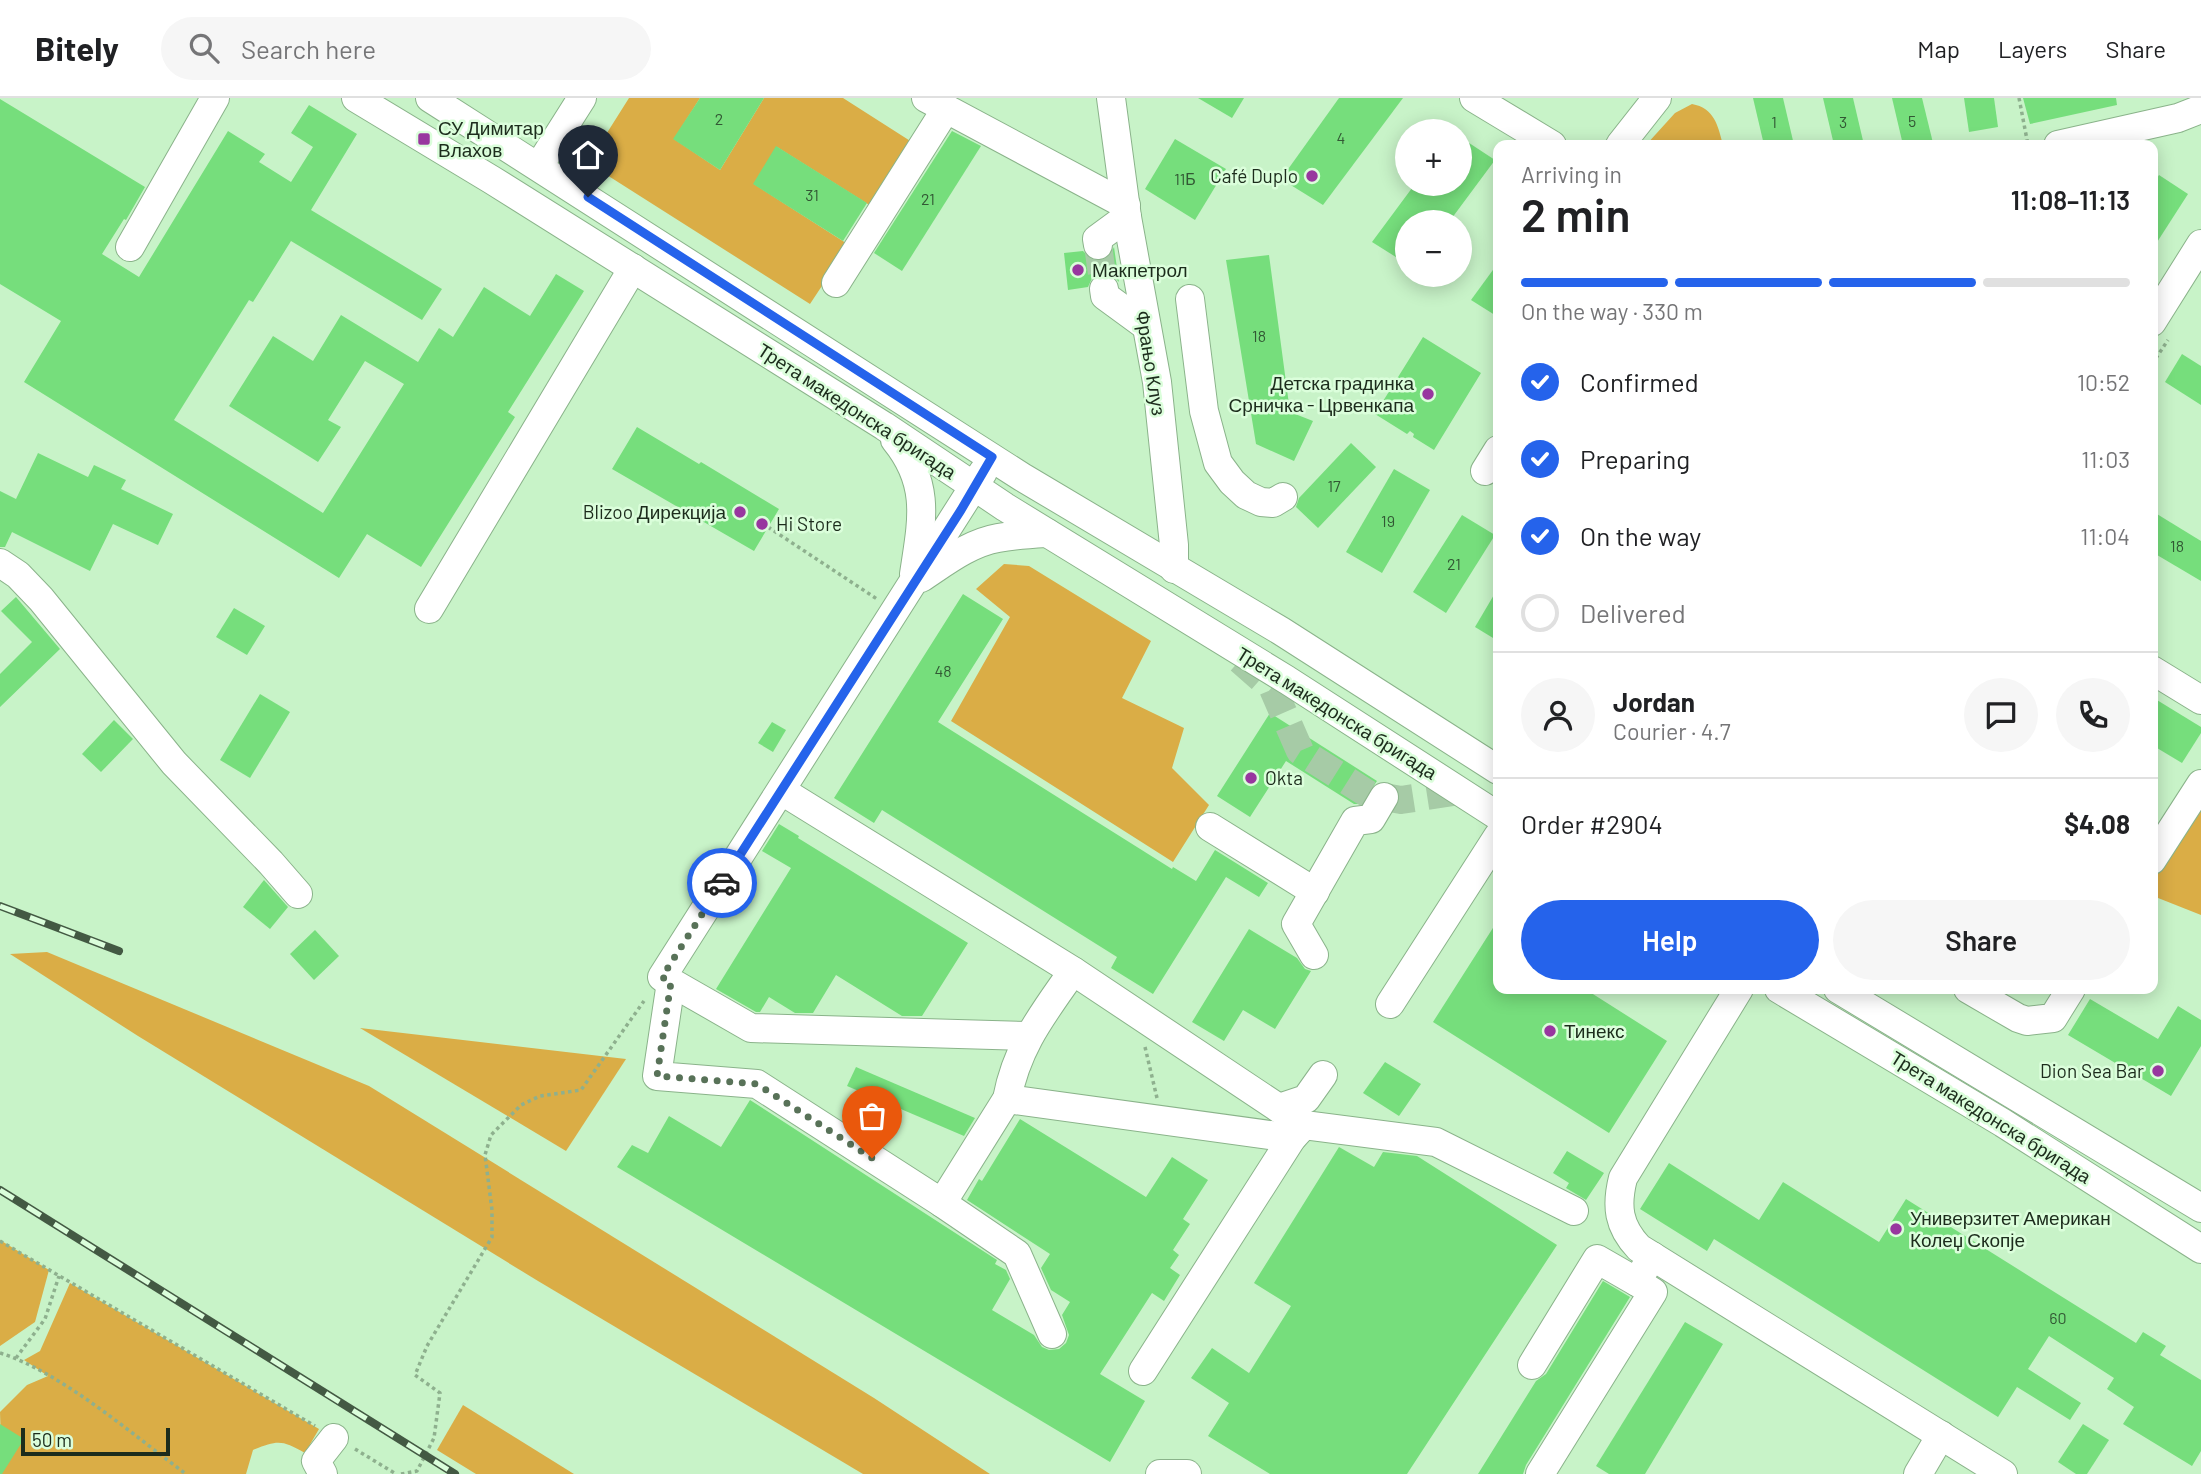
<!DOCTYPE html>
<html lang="en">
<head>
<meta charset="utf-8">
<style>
	:root { --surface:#fff; --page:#f6f6f6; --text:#202124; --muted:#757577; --line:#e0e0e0; --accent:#2563eb }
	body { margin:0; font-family:Barlow,sans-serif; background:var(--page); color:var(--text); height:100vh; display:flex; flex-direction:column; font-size:26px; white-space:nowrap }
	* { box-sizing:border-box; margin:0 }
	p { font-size:23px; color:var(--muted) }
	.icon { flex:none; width:38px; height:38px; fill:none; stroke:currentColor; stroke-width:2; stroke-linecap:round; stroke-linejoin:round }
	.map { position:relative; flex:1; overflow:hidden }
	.sheet { position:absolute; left:1493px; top:42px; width:665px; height:854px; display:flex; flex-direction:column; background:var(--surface); border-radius:14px; box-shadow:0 4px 18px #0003 }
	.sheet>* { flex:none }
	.controls { position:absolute; left:1395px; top:21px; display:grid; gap:14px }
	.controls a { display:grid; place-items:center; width:77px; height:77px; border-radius:50%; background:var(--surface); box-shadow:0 4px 18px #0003; font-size:35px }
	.scale { position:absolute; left:21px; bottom:18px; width:149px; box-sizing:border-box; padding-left:7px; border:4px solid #1c2c1c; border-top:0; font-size:19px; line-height:24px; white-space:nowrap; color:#1c2c1c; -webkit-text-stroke:5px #dbfedb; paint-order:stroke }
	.pin { position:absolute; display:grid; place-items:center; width:60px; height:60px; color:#fff; margin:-72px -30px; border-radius:50% 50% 50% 0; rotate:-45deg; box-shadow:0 0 7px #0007 }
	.pin .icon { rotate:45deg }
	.courier { position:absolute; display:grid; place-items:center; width:70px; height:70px; margin:-35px; border:5px solid #2563eb; border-radius:50%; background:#fff; color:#222; box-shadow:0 2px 9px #0007 }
	.head em { font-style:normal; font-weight:600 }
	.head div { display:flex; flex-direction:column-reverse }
	.head { display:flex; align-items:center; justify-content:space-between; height:119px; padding:0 28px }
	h1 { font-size:46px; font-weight:600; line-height:52px }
	.bar { display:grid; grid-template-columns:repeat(4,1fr); gap:10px 7px; align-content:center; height:84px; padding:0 28px }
	.bar i { height:9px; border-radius:5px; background:var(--line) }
	.bar .current { background:var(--accent) }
	.bar p { grid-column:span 4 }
	.line { display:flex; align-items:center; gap:18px; padding:0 28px; border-top:2px solid var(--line) }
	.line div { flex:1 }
	.round { display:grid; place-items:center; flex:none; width:74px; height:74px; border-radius:37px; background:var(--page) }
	ol { padding:0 28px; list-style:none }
	li { display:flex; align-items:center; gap:21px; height:77px }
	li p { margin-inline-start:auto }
	li .icon { padding:7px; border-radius:50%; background:var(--accent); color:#fff; stroke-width:4 }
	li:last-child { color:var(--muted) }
	li i { width:38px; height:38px; border:4px solid var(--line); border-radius:50% }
	.button { display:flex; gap:14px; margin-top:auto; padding:14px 28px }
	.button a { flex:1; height:80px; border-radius:42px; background:var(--accent); color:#fff; font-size:28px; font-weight:600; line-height:80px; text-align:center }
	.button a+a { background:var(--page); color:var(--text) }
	header { display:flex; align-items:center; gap:42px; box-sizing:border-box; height:98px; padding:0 35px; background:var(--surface); border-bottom:2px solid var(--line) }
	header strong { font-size:33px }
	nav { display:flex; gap:38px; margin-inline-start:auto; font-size:24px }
	.search { width:490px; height:63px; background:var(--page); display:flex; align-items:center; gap:18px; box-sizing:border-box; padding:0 24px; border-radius:38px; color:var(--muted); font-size:26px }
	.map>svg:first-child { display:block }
	.green { fill:#daad46 }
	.building { fill:#76de7c }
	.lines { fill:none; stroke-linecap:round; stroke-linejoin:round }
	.minor-tunnel { stroke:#a6cba6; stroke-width:28; stroke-dasharray:28 14; stroke-linecap:butt }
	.minor-casing { stroke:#8ab38a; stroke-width:30 }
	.path { stroke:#8eb08e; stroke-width:3.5; stroke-dasharray:3.5 3.5; stroke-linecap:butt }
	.minor { stroke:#fff; stroke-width:28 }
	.rail-casing { stroke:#435943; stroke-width:8 }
	.rail { stroke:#dbfedb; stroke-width:5; stroke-dasharray:16; stroke-linecap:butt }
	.done { stroke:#587258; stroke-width:7; stroke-dasharray:0 12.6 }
	.route { stroke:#2563eb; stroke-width:9 }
	.poi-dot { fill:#98379f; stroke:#dbfedb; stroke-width:2.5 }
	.labels { text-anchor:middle; stroke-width:5; stroke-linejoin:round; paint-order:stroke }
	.number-label { font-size:16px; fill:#325834 }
	.poi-label { font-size:19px; fill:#1c2c1c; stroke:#dbfedb; text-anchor:start }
	.street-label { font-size:19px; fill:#1c2c1c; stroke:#dbfedb }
</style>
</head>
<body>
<header>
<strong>Bitely</strong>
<div class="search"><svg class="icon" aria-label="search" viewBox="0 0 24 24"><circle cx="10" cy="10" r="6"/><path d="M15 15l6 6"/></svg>Search here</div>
<nav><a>Map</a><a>Layers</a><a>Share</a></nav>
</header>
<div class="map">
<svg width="2201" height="1376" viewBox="0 0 2201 1376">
	<rect width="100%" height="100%" fill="#c8f3c8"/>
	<g class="green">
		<path d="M629,0H700L674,41L720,72L764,0H843L915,46L871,108L777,49L754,86L849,147L810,206L588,65Z"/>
		<path d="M1692,6C1714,10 1718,27 1723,47H1646L1675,15Z"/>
		<path d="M1004,466L1029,468L1151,543L1122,600L1184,630L1172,670L1209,707L1173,764L951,623L1010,519L976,491Z"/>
		<path d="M2201,706V817L2153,798L2152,785Z"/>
		<path d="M47,854L369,988L874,1300L990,1376H863L538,1183L138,938L10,856Z"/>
		<path d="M360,930L626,961L566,1053Z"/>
		<path d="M0,1142L49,1172L35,1224L0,1248Z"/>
		<path d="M70,1185L319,1331L305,1355C282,1342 278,1342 253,1352L246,1376H2L0,1314L27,1287L48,1278L24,1262L40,1253Z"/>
		<path d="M463,1307L574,1376H476L437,1352Z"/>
	</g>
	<g class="building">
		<path d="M700,0H764L720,72L673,41Z"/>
		<path d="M1198,0H1244L1232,20Z"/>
		<path d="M1339,0H1403L1323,107L1281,81Z"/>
		<path d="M1753,0H1783L1794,47H1764Z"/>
		<path d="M1823,0H1853L1864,47H1834Z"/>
		<path d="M1892,0H1922L1933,45L1903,47Z"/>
		<path d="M1964,0H1994L1998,29L1969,34Z"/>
		<path d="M2023,0H2116L2117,7L2030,26Z"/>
		<path d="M0,1L145,89L126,122L124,121L102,156L139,179L228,33L265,56L259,64L291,84L313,49L291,35L309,7L357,36L311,112L442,191L422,222L291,143L253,204L249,202L174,322L323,415L404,286L365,263L328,322L341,329L318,364L229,308L273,238L313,263L341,217L418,264L439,230L453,239L484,189L530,218L556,176L584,193L508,314L515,319L421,469L367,436L339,480L24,284L61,223L0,186Z"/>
		<path d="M952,33L981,48L902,173L874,155Z"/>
		<path d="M1460,39L1495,62L1449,124H1407V166L1372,144L1415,86H1460Z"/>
		<path d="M1175,41L1226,71L1195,122L1145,91Z"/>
		<path d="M776,48L867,105L843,143L753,86Z"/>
		<path d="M2159,77L2188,96L2152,152V87Z"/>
		<path d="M1114,149L1119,184L1111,176L1101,175L1093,178L1088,189L1068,192L1064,155L1083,153L1092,162L1100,163L1109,159Z"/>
		<path d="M1269,157L1290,314L1313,323L1294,363L1256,346L1226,162Z"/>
		<path d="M1498,165V219L1471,202Z"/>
		<path d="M1423,239L1481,275L1434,352L1413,339L1414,336L1410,333L1407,336L1375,316Z"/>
		<path d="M2182,256L2201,268V307L2165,284Z"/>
		<path d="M637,329L699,366L701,364L779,411L754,453L612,371Z"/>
		<path d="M1351,345L1376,369L1318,430L1296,409L1299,400Z"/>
		<path d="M38,355L88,379L94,367L126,382L121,391L173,416L158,447L113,426L90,473L12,434L5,449H0V393L16,401Z"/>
		<path d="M1394,371L1430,392L1382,475L1346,454Z"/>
		<path d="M2152,413L2201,443V483L2152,454Z"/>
		<path d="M1462,417L1495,437L1446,515L1413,494Z"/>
		<path d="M1498,490V543L1475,529Z"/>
		<path d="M963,496L1003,521L938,624L1172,771L1173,769L1196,783L1215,752L1268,785L1259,799L1226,779L1153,896L1111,870L1117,859L882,712L874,725L834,700Z"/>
		<path d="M16,499L60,551L0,609V576L32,544L1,513Z"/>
		<path d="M234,510L265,528L247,557L216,539Z"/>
		<path d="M260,596L290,614L250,680L220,662Z"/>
		<path d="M2152,599L2201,629V635L2182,665L2152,647Z"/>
		<path d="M1270,615L1377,683L1361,706H1354L1286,663L1250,719L1217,698Z"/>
		<path d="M114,622L133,641L101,674L82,656Z"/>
		<path d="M772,624L786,632L773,654L758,645Z"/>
		<path d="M779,726L799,738L798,740L968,845L922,918H902L836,877L813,915H795L769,899L760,914H756L716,891L791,770L762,753Z"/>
		<path d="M264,782L288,809L270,831L243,809Z"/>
		<path d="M1498,822V891H1585L1667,943L1609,1035L1433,924Z"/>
		<path d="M1249,831L1297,860L1305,871L1311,873L1275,931L1243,912L1224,943L1192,924Z"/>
		<path d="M315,832L339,858L314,882L290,856Z"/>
		<path d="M2090,901L2158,941L2178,908L2201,922V948L2171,998L2068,937Z"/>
		<path d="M1385,964L1421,986L1399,1018L1363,995Z"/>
		<path d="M856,969L975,1020L964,1038L847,988Z"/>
		<path d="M750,1002L997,1162L995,1166L1006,1172L1010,1181L992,1212L1034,1237L1042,1249L1049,1252L1059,1251L1066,1245L1069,1237L1062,1217L1070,1204L1051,1192L1041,1170L1050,1156L967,1102L979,1081L982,1083L1020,1021L1146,1099L1172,1059L1208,1082L1183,1121L1190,1126L1173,1152L1179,1157L1170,1170L1180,1177L1164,1203L1152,1195L1100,1276L1145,1303L1110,1364L617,1069L632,1047L648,1055L669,1018L721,1049Z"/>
		<path d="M1339,1049L1374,1069L1383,1054L1417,1058L1557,1147L1407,1376H1270L1208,1338L1229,1305L1191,1280L1212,1250L1249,1275L1291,1208L1254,1185Z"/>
		<path d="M1567,1053L1604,1075L1586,1102L1566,1090L1569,1085L1553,1075Z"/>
		<path d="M1669,1065L1759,1122L1783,1084L1879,1144L1906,1101L2136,1245L2143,1234L2166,1248L2160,1257L2201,1282V1353L2192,1368L2123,1326L2134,1309L2107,1291L2114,1280L2049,1238L2028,1271L2081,1305L2070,1322L2017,1289L1998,1319L1714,1141L1707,1153L1640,1111Z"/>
		<path d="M1603,1183L1630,1199L1526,1367L1523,1376H1478L1536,1283L1546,1276Z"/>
		<path d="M1685,1224L1723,1246L1645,1376H1609L1596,1368Z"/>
		<path d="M0,1326L24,1341L2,1376H0Z"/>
		<path d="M2083,1326L2109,1342L2087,1376H2076L2058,1364Z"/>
	</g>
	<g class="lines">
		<g class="minor-tunnel">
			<path d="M1098,147L1104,191"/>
			<path d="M1240,562L1273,591L1300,653L1368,696L1401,702L1459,693"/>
		</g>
		<defs>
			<g id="minor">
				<path d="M356,0L492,82L884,328L1005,409L1287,582L1498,718"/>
				<path d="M430,0L1022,379L1281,533L1498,672"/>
				<path d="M926,0L1126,107"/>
				<path d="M1111,0L1127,119L1157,284L1174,447V471"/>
				<path d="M1474,0L1552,47"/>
				<path d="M1620,47L1657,0"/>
				<path d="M2058,47L2178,20L2201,11"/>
				<path d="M539,68L582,0"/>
				<path d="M1098,147L1097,141L1127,119"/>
				<path d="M130,149L215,0"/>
				<path d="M836,185L946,11"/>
				<path d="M1104,191L1105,198L1146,228"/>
				<path d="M1190,201L1204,313L1218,365L1232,384L1246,397L1261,404L1273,405L1283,399"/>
				<path d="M2152,224L2201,146"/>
				<path d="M895,342C931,386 922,423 914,476"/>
				<path d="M1485,373L1498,352"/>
				<path d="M983,374L662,879L751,930L1028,938"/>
				<path d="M0,465L18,477L41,501L174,665L271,765L298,796"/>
				<path d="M921,480C944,465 969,445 998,440C1014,437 1031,436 1047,435"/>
				<path d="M429,511L633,170"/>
				<path d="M2152,572L2201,602"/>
				<path d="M782,693L1073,873L1304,1027L1436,1044L1574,1113"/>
				<path d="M1210,729L1315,794"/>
				<path d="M2152,762L2201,686"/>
				<path d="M1314,857L1296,826L1355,723L1371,721L1384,699"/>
				<path d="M671,884L657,978L757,986L942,1105L1007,1001C1017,948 1043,916 1073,873"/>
				<path d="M1739,891L1623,1080C1616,1108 1618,1128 1639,1150L2003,1376"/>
				<path d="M1779,891L2003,1025L2201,1151"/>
				<path d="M1838,891L2201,1110"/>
				<path d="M1968,891L2018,920L2027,923L2053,920L2071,891"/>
				<path d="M1390,906L1498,738"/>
				<path d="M1007,1001L1292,1040"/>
				<path d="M1279,1010L1306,1001L1323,977"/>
				<path d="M942,1105L1017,1156L1052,1236"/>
				<path d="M1532,1267L1597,1161L1637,1184"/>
				<path d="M1143,1273L1292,1040L1304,1027"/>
				<path d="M323,1376L316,1363L334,1340"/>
				<path d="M1160,1376H1187"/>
				<path d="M1540,1376L1653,1194L1637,1184L1652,1158"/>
				<path d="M1918,1376L1941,1337"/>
			</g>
		</defs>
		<use href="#minor" class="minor-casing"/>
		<g class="path">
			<path d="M2019,0L2028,47"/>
			<path d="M2152,266L2168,242"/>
			<path d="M768,429L877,501"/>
			<path d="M1145,949L1157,1000"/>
			<path d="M0,1143L315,1328"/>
			<path d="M0,1255C61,1274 133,1337 186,1376"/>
			<path d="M16,1260L45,1221L59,1178"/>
			<path d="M355,1351L396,1376"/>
			<path d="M401,1376L417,1373L434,1340L440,1295L415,1277L427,1248L492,1139V1112L485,1057L491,1037L521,1007L540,998L581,992L644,903"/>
		</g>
		<use href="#minor" class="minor"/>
		<defs>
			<g id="rail">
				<path d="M0,808L119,853"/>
				<path d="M0,1092L455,1376"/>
			</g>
		</defs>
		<use href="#rail" class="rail-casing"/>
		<use href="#rail" class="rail"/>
	</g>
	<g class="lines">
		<path class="done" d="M722,785L662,879L671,884L657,978L757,986L872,1060"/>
		<path class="route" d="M588,99L992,359L961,412L722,785"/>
	</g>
	<g class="poi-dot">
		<rect x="417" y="34" width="14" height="14" rx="3.5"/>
		<circle cx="1312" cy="78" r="7"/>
		<circle cx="1078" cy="172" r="7"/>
		<circle cx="1428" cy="296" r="7"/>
		<circle cx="740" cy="414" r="7"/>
		<circle cx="762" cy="426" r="7"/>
		<circle cx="1251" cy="680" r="7"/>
		<circle cx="1550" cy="933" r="7"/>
		<circle cx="2158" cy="973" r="7"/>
		<circle cx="1896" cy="1131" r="7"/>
	</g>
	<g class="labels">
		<g class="number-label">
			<text x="719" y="27">2</text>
			<text x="1912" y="29">5</text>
			<text x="1774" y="30">1</text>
			<text x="1843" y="30">3</text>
			<text x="1341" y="46">4</text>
			<text x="1185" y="87">11Б</text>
			<text x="812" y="103">31</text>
			<text x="928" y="107">21</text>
			<text x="1259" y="244">18</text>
			<text x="1334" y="394">17</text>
			<text x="1388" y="429">19</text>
			<text x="2177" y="454">18</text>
			<text x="1454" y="472">21</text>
			<text x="943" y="579">48</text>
			<text x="2058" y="1226">60</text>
		</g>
		<g class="poi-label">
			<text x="438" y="37">СУ Димитар<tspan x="438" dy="22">Влахов</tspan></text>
			<text x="1298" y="85" text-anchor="end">Café Duplo</text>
			<text x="1092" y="179">Макпетрол</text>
			<text x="1414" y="292" text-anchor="end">Детска градинка<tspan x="1414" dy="22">Срничка - Црвенкапа</tspan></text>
			<text x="726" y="421" text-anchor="end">Blizoo Дирекција</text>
			<text x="776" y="433">Hi Store</text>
			<text x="1265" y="687">Okta</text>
			<text x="1564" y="940">Тинекс</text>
			<text x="2144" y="980" text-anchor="end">Dion Sea Bar</text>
			<text x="1910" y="1127">Универзитет Американ<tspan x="1910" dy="22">Колеџ Скопје</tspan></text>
		</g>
		<g class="street-label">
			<text transform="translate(1151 265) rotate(81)" y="7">Фрањо Клуз</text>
			<text transform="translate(857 313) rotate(33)" y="7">Трета македонска бригада</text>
			<text transform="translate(1337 615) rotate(32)" y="7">Трета македонска бригада</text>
			<text transform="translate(1991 1019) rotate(32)" y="7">Трета македонска бригада</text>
		</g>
	</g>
</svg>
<div class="controls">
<a>+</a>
<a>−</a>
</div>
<div class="scale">50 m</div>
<div class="pin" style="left:872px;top:1060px;background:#ea580c"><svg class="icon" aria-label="bag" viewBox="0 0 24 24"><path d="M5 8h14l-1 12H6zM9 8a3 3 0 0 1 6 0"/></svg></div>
<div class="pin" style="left:588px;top:99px;background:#1f2937"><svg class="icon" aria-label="home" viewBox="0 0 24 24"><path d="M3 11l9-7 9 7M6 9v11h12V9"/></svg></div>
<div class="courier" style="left:722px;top:785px"><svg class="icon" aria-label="car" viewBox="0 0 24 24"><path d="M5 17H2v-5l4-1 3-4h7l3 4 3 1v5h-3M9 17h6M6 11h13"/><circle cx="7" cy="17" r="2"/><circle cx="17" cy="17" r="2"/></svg></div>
<section class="sheet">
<div class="head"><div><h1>2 min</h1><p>Arriving in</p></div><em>11:08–11:13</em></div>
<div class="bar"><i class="current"></i><i class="current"></i><i class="current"></i><i></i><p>On the way · 330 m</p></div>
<ol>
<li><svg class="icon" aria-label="check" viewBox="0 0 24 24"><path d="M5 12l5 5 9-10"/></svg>Confirmed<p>10:52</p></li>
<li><svg class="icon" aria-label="check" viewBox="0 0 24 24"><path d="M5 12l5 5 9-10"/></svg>Preparing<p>11:03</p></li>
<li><svg class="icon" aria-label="check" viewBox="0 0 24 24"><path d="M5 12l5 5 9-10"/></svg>On the way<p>11:04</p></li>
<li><i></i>Delivered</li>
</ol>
<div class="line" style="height:126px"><a class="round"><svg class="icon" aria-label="person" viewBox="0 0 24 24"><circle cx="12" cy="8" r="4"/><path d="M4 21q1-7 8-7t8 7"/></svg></a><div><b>Jordan</b><p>Courier · 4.7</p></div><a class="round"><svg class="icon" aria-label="chat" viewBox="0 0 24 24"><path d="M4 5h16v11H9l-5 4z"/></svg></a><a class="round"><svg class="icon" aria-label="phone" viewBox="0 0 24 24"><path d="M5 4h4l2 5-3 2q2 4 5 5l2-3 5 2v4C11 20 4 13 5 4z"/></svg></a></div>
<div class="line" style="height:91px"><div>Order #2904</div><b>$4.08</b></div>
<div class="button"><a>Help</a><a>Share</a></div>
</section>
</div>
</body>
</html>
